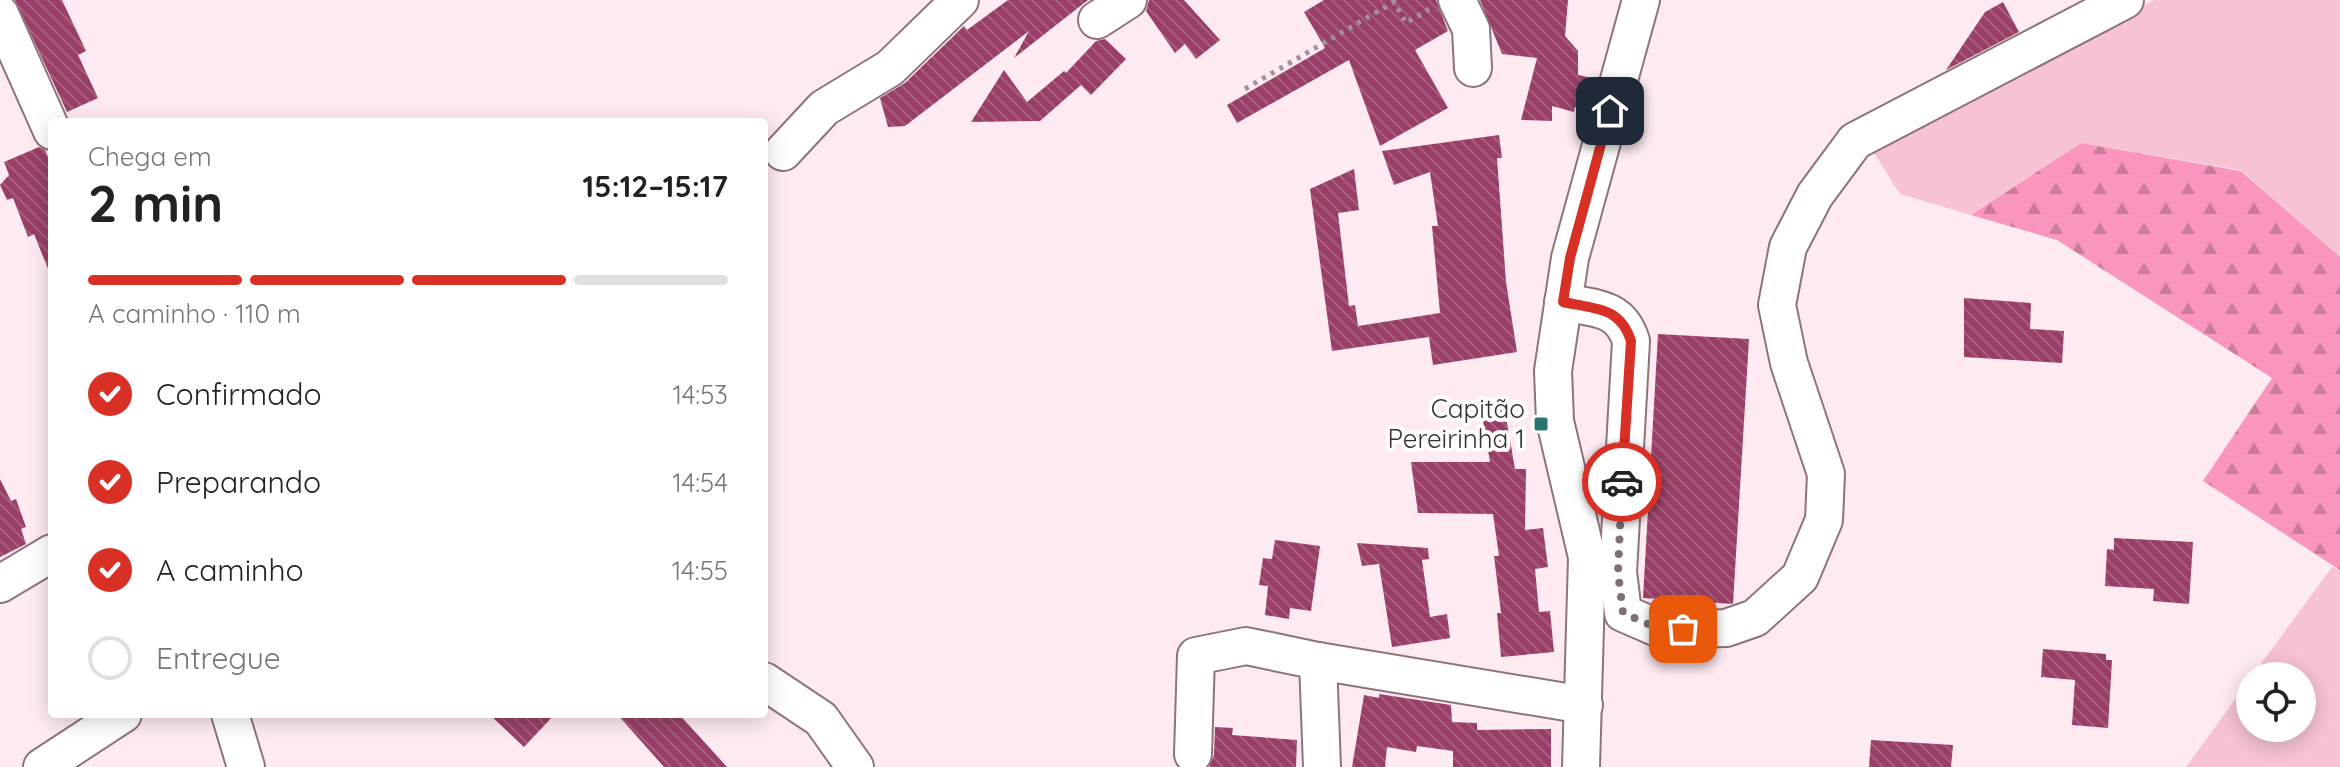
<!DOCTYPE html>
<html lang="pt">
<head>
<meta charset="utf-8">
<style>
	:root { --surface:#fff; --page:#f2f2f2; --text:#222; --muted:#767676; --line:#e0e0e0; --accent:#d93025 }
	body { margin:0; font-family:Quicksand,sans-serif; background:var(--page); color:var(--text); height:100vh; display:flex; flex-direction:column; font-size:30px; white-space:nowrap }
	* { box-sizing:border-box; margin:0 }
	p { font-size:26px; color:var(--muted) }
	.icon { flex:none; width:44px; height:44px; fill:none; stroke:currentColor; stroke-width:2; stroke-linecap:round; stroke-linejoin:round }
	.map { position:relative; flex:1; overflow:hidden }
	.panel { position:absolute; left:48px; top:118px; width:720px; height:600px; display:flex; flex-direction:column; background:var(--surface); border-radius:8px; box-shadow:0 4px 20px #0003 }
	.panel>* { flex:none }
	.controls { position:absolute; left:2236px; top:662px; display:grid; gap:16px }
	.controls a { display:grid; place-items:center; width:80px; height:80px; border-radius:50%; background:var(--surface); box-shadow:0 4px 20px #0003; font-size:40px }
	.pin { position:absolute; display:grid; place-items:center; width:68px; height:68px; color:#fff; margin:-34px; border-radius:16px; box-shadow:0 4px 12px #0006 }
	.courier { position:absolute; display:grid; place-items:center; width:80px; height:80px; margin:-40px; border:6px solid #d93025; border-radius:50%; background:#fff; color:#222; box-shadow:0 2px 10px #0007 }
	.head em { font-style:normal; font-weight:700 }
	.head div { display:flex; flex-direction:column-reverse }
	.head { display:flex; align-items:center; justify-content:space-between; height:136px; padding:0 40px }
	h1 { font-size:52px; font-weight:700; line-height:60px }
	.bar { display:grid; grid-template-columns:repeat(4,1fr); gap:12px 8px; align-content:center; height:96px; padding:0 40px }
	.bar i { height:10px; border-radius:6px; background:var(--line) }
	.bar .on { background:var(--accent) }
	.bar p { grid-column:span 4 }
	ol { padding:0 40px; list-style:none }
	li { display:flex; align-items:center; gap:24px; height:88px }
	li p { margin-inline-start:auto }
	li .icon { padding:8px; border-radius:50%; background:var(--accent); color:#fff; stroke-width:4 }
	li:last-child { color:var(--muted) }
	li i { width:44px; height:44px; border:4px solid var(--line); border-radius:50% }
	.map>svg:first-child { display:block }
	.grass { fill:#f6c2d4 }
	.forest { fill:url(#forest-firs) }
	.building { fill:url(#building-back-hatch) }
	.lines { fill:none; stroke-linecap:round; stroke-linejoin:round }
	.minor-casing { stroke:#8d737c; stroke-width:40 }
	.path { stroke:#a29298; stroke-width:5; stroke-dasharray:4 6; stroke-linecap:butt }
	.minor { stroke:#fff; stroke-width:36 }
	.done { stroke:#7f7075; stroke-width:8; stroke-dasharray:0 14.4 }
	.route { stroke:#d93025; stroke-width:10 }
	.poi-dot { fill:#2b746e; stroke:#fefefe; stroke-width:3 }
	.labels { text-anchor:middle; stroke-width:8; stroke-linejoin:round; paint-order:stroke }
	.poi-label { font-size:26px; fill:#3a2e32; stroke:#fefefe; text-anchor:end }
</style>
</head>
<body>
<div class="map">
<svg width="2340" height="767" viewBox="0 0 2340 767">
	<defs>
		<pattern id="forest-firs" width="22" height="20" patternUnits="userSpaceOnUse" patternTransform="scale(2)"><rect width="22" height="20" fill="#fa96be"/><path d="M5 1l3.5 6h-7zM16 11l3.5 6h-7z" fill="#cb7b9b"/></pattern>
		<pattern id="building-back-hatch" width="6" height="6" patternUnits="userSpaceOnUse" patternTransform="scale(2)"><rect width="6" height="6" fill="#993f67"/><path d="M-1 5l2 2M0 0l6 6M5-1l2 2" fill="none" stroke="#a45f7e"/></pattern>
	</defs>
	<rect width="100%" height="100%" fill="#feebf2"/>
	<g class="grass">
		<path d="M2154,0H2340V257L2241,170L2081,143L1971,215L1900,194L1872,150Z"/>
		<path d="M2332,567L2340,570V767H2186L2250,679V728H2302V676H2252Z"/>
	</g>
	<path class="forest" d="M2081,143L2241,171L2340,257V570L2203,481L2272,378L2057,240L1971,215Z"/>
	<g class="building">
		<path d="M15,0H62L86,51L78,55L98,98L67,112Z"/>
		<path d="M1008,0H1088L1014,58L1029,31L905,126L888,127L880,98L905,83L964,26L967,30Z"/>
		<path d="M1149,0H1184L1220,40L1196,59L1185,44L1175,53L1146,11Z"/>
		<path d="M1324,0H1436L1448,31L1415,50L1448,108L1380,146L1349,60L1237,123L1227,105L1325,48L1304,12Z"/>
		<path d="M1480,0H1568L1565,36L1578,51V75L1596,79L1588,110L1575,107L1574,112L1552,106V121L1521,120L1537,58L1502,54Z"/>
		<path d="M2003,2L2019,32L1946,70L1985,12Z"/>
		<path d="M1105,39L1126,59L1091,95L1081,85L1040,121L971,122L1004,70L1027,102L1064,71L1066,73L1096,41Z"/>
		<path d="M1499,135L1502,158H1497L1506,282L1517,352L1433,365L1429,337L1332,351L1310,189L1354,169L1359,210L1338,213L1349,306L1355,305L1358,326L1440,313L1432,226H1438L1430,172L1394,185L1382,151Z"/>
		<path d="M39,147L45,150L52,167L51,276L34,234L28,237L13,198L7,200L0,185L9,175L4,162Z"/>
		<path d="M1964,298L2031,303L2030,329L2064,331L2062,363L1964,357Z"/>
		<path d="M1658,334L1749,339L1733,604L1643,598Z"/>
		<path d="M1504,406L1515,469H1526L1525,530L1543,528L1548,567L1535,569L1539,612L1550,611L1554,652L1501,657L1497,613H1501L1494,556H1499L1493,514L1418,513L1411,462H1490L1481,409Z"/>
		<path d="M0,479L11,501L16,499L26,527L21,529L26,544L0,557Z"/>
		<path d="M2114,538L2193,542L2189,604L2153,601L2154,589L2105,586L2107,549L2114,550Z"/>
		<path d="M1275,540L1320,546L1311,611L1290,608L1289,619L1265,615L1268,586L1259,585L1263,558L1272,559Z"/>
		<path d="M1357,543L1428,548L1429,559L1422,560L1430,617L1447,614L1450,638L1392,647L1379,564L1362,566Z"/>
		<path d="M2043,649L2106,654V660H2112L2108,728L2072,725L2075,680L2041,677Z"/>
		<path d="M1379,694L1451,705L1452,722L1477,723V730L1551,729V767H1453V751L1417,746L1416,752L1387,747L1385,767H1352L1364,695L1379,698Z"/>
		<path d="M489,714H555L524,747Z"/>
		<path d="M617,714H679L727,767H664Z"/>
		<path d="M1215,727L1233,728L1232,735L1297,740L1296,767H1209L1214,755Z"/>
		<path d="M1871,740L1953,745L1951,767H1869Z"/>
	</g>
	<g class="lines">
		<defs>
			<g id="minor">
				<path d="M1457,0L1471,29L1473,68"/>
				<path d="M0,14L52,131"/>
				<path d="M1097,20L1128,0"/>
				<path d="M783,152L824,108L890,68L960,0"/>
				<path d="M1563,302C1595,309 1620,306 1631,341L1618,572L1623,613L1662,630L1726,628L1755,618L1800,577L1824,520L1826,474L1789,363L1777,305L1788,247L1815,195L1855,141L2125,0"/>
				<path d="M0,584L52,553"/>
				<path d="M1318,661L1322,767"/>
				<path d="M764,681L821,719L855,767"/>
				<path d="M230,714L246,767"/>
				<path d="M1193,754L1196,656L1246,646L1318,661L1584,705"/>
				<path d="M42,767L123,714"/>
				<path d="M1581,767L1587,557L1555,421L1553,371L1570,258L1641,0"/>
			</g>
		</defs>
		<use href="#minor" class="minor-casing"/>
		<path class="path" d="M1245,89L1394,2L1406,23L1429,9"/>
		<use href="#minor" class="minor"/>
	</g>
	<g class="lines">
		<path class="done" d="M1622,482L1618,572L1623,613L1662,630L1683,629"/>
		<path class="route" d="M1610,111L1570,258L1563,302C1595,309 1620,306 1631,341L1622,482"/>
	</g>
	<rect class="poi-dot" x="1533" y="416" width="16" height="16" rx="4"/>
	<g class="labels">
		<g class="poi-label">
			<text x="1525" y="418">Capitão<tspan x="1525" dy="30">Pereirinha 1</tspan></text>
		</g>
	</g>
</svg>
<div class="controls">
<a><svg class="icon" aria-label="locate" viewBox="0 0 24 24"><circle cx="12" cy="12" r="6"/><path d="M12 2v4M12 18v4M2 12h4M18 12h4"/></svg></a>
</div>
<div class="pin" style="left:1683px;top:629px;background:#ea580c"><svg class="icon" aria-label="bag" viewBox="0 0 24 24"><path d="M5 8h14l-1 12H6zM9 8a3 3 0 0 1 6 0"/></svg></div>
<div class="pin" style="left:1610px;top:111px;background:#1f2937"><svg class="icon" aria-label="home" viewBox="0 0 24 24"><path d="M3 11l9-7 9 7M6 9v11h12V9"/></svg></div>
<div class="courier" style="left:1622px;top:482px"><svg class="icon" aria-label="car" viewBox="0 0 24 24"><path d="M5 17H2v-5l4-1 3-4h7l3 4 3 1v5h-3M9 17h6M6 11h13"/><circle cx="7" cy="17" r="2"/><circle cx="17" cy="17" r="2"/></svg></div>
<section class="panel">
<div class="head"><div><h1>2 min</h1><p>Chega em</p></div><em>15:12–15:17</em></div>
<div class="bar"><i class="on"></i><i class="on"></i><i class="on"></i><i></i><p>A caminho · 110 m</p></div>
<ol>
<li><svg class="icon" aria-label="check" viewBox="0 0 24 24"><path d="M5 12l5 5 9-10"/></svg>Confirmado<p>14:53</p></li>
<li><svg class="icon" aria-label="check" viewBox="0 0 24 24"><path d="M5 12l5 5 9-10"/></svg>Preparando<p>14:54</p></li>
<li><svg class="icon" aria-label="check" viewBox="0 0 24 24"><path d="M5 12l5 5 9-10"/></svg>A caminho<p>14:55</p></li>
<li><i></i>Entregue</li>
</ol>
</section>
</div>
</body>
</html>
